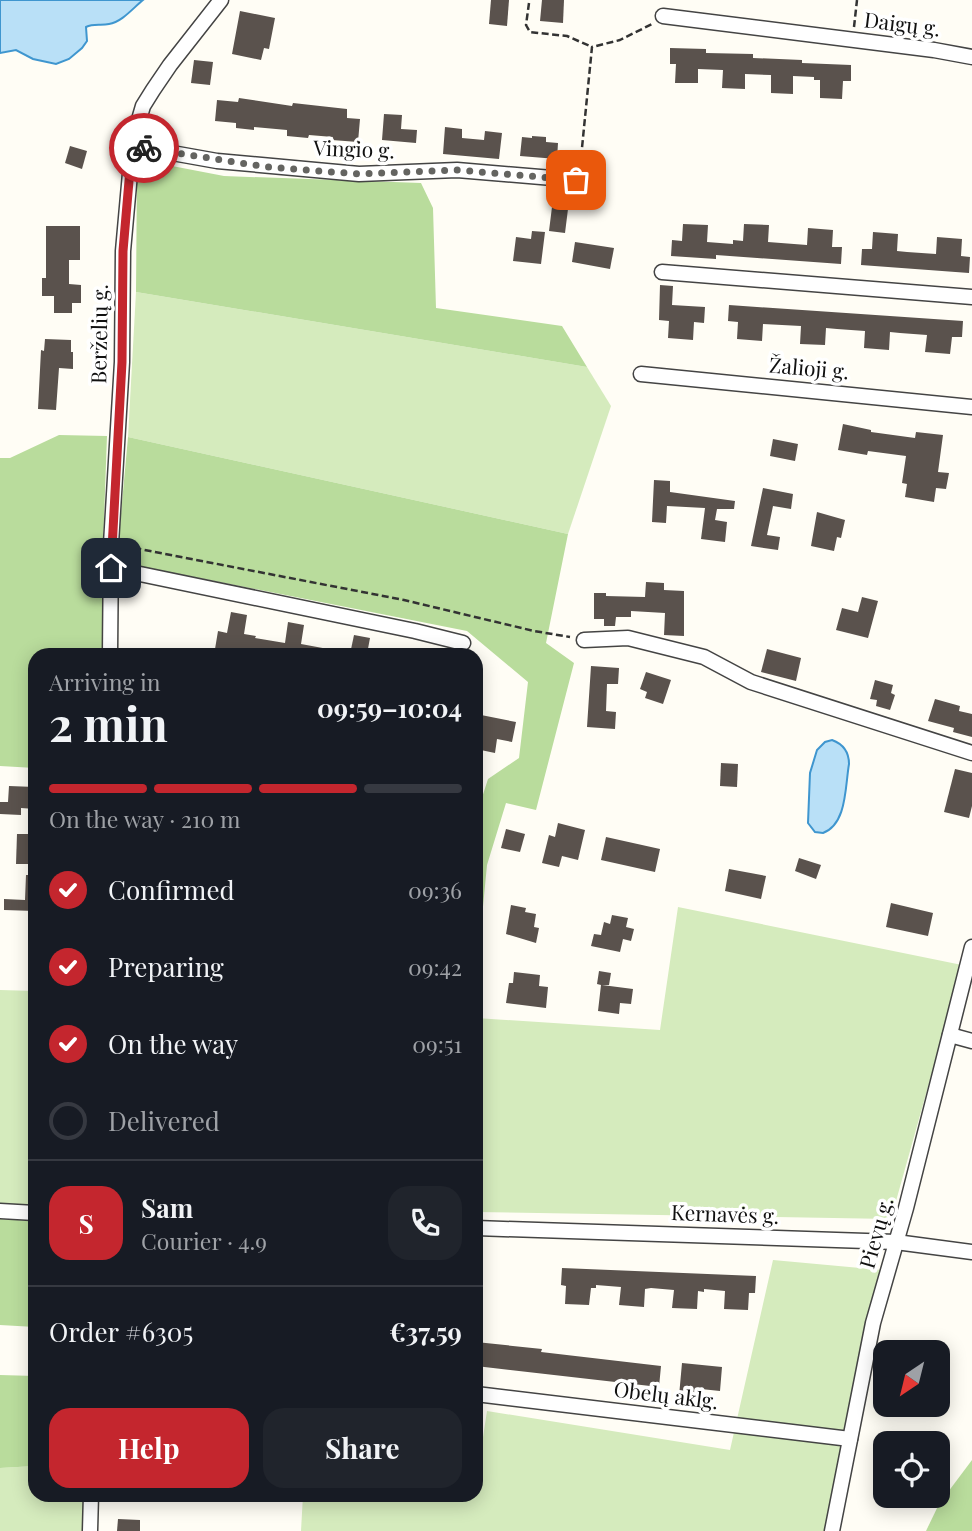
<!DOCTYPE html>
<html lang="en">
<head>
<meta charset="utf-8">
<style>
	:root { --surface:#171b24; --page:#20242c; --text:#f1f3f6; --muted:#9ea1a6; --line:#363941; --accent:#c4262e }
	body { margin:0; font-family:"Playfair Display",serif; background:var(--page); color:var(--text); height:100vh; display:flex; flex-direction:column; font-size:26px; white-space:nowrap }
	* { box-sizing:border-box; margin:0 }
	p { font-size:23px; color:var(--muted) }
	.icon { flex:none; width:38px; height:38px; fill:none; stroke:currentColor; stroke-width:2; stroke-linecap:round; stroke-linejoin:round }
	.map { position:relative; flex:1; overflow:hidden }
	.drawer { position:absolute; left:28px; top:648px; width:455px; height:854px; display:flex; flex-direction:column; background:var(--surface); border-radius:21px; box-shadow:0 4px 18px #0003 }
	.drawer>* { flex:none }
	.needle { width:46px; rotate:215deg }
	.tools { position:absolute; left:873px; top:1340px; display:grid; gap:14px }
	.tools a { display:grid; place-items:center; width:77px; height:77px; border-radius:14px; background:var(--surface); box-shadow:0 4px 18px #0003; font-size:35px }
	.pin { position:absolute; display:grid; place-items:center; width:60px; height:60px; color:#fff; margin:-30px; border-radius:14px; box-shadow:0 4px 10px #0006 }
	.courier { position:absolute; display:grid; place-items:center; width:70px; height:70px; margin:-35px; border:5px solid #c4262e; border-radius:50%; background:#fff; color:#222; box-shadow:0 2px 9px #0007 }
	.headline em { font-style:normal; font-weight:700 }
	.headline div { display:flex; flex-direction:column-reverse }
	.headline { display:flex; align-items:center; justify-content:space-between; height:119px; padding:0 21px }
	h1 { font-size:46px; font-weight:700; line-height:52px }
	.bar { display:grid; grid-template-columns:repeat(4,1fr); gap:10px 7px; align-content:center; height:84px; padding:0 21px }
	.bar i { height:9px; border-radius:5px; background:var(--line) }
	.bar .selected { background:var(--accent) }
	.bar p { grid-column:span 4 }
	.line { display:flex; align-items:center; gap:18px; padding:0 21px; border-top:2px solid var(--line) }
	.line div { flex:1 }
	.round { display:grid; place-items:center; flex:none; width:74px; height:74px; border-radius:21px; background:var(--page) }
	ol { padding:0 21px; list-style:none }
	li { display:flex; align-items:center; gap:21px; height:77px }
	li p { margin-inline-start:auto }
	li .icon { padding:7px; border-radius:50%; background:var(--accent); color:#fff; stroke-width:4 }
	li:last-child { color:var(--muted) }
	li i { width:38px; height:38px; border:4px solid var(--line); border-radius:50% }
	.button { display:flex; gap:14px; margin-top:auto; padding:14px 21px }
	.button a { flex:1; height:80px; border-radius:21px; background:var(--accent); color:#fff; font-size:28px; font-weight:700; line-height:80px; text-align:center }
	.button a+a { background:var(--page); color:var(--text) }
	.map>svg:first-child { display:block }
	.green { fill:#d5ebbd }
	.forest { fill:#b9dc9c }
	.water { fill:#b9e0f7; stroke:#3f96cf; stroke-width:2 }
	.building { fill:#5a524d }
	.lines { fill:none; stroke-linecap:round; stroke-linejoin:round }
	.minor-casing { stroke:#444; stroke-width:17 }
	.path { stroke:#333; stroke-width:2.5; stroke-dasharray:7 3.5; stroke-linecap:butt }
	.minor { stroke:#fff; stroke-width:14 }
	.done { stroke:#646461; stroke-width:7; stroke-dasharray:0 12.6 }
	.route { stroke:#c4262e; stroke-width:9 }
	.labels { text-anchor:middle; stroke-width:7; stroke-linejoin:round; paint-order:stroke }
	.street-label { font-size:21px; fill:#111; stroke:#fff }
</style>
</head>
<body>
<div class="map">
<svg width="972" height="1531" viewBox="0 0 972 1531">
	<rect width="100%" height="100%" fill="#fffdf5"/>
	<g class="green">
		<path d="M136,292L587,367L611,406L568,534L128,437Z"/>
		<path d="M678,907L962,965L891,1219L476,1212V1018L660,1030Z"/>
		<path d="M0,990L35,991V1206L0,1205Z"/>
		<path d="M773,1260L882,1270L827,1531H301L303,1495L476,1494V1471L478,1470L487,1411L730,1450Z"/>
		<path d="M35,1466V1494L84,1495L82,1531H0V1468Z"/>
	</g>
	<g class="forest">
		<path d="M146,161L224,176L421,183L433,208L436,308L562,326L587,367L136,292L137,168Z"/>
		<path d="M59,435L107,436L102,574L103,654H35V768L0,766V458H10Z"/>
		<path d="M128,437L568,534L546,643L574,663L536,810L506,803L487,865L476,979V816L488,779L519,758L528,682L467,631L124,563L117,558Z"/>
		<path d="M0,1219L35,1221V1327L0,1325Z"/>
		<path d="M0,1375L35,1376V1466L0,1468Z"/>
		<path d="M972,1460V1531H926L939,1504Z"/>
	</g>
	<g class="water">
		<path d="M0,0H143C133,8 122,22 109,24C101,26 94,23 86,27L87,41L82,48L69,59L56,64L33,59L16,50L0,53Z"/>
		<path d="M832,740C843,744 849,752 849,764C845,787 847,824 823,833L815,832L808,823L810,773L817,750L825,742Z"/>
	</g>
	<g class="building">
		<path d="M491,0H509L507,26L489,24Z"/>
		<path d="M542,0H564L563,23L540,21Z"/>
		<path d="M240,11L275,18L269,49L264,48L261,60L232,54Z"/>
		<path d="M670,48L706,49V53L753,54V58L802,60V63L851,65V81H843L842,99L820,98V80H814V77L793,76V94L771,93V75L745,74V89L722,88L723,70L698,69V83H675L676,64H670Z"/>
		<path d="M194,60L213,62L210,85L191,83Z"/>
		<path d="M239,98L292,106L293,103L347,109V118L360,119L358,142L332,140L333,137L309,135L308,138L287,136V130L254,127V130L236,128V123L215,121L217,100L238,102Z"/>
		<path d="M384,114L402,115L401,129L417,130L416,143L382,140Z"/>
		<path d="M445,127L462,129V138L484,140L485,131L502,133L499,159L443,154Z"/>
		<path d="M532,136L546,137V142L558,143L557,159L520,156L522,137L532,138Z"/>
		<path d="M70,146L87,151L82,169L65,163Z"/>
		<path d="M552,207L568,209L565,233L549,231Z"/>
		<path d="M683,224L708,225L707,242L733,244V240L743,241L744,224L769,225L768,242L807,245L808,228L833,230L832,247H842L841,264L716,255V259L671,256L672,240L682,241Z"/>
		<path d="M46,226H80V260H69V284L81,285V303H72V313H54V296H42V278H46Z"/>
		<path d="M532,231L545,232L541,264L513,261L516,237L531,239Z"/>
		<path d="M873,232L898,234L897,251L907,252L936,254L937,237L962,239L961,256L970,257L969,273L861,265L862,249H872Z"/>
		<path d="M575,242L614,248L610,269L572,262Z"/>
		<path d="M660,285L673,286L672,305L705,307L704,323L694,322L693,340L668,338L669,321L659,320Z"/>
		<path d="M729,305L963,321L962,337H952L950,354L925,352L927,335L900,333L890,332L889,350L864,348L865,331L837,329L826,328L825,345L800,344L801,326L763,324L762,341L737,339L738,322L728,321Z"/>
		<path d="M45,339L71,340V352H73V369L59,368L56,410L38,409L41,350L44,351Z"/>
		<path d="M843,424L871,430V432L915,438L916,432L943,435L938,472L949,473L946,489L936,488L934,502L905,497L907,484L902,483L906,456L868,451L867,455L838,450Z"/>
		<path d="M773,439L798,444L795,461L770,456Z"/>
		<path d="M654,480L670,481V492L735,501L734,509H717L715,520L727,522L725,542L701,539L705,508L667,506L666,523L652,522Z"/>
		<path d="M763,488L793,494L791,509L773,506L767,535L780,537L778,550L751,546Z"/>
		<path d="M817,512L845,520L841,538L837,537L834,551L811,546Z"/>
		<path d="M646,582L664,583V590L684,591V636L664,635L665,613L631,611V617H616L615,626H604V619H594V593H606V596L645,597Z"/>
		<path d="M862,597L878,601L868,638L836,630L842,608L858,612Z"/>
		<path d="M231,612L247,615L244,634L256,636L255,638L285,643L288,622L304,625L301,644L328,649V654H266L238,649L237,653L215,649L218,631L227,633Z"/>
		<path d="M354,635L370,638L367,654H350Z"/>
		<path d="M767,649L801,658L796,681L761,672Z"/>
		<path d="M591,666L619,668L618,684H607L606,711L616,712L615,729L587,727Z"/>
		<path d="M646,672L671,680L663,704L645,698L647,692L640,689Z"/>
		<path d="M875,680L893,685L891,693L895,695L890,710L876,706L877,700L870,699Z"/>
		<path d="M935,699L960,706L959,711L972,714V737L953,732L954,728L928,721Z"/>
		<path d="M476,714L516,722L512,742L497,739L495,753L476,749Z"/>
		<path d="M721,763L738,764L737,787L720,786Z"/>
		<path d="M955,769L972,773V806L969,818L944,812Z"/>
		<path d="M9,786L35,787V809L21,808V815L0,814V802H8Z"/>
		<path d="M558,823L585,830L578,860L562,856L559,867L542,863L549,835L555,837Z"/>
		<path d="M506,829L525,834L520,852L501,848Z"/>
		<path d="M17,834H35V864H16Z"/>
		<path d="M606,837L660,849L655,872L601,860Z"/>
		<path d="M799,858L821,865L816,879L795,871Z"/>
		<path d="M729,869L766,876L761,899L725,891Z"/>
		<path d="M26,875H35V911L4,910V899L25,900Z"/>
		<path d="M891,903L933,913L928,936L886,927Z"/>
		<path d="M511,905L526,908L525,912L536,914L534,927L539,928L536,943L506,934Z"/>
		<path d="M612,915L628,918L626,927L634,929L631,941L623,939L620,952L591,946L594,934L601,935L604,922L610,924Z"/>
		<path d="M599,971L611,973L609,985H602L633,989L631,1004L620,1003L619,1014L598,1011L601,985L597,984Z"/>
		<path d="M514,972L540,975L539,986L548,987L546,1008L506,1003L509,983H513Z"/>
		<path d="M562,1268L756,1276L755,1293H749L748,1310L724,1309L725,1291L704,1289V1292L698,1291L697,1309L672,1308L674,1290L651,1288L645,1289L644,1307L619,1305L621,1287L596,1285V1288H591L589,1305L565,1304L566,1286L561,1285Z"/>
		<path d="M476,1342L542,1349L541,1352L661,1366L659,1387L476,1366Z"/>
		<path d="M682,1363L722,1367L720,1391L701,1389L700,1398L679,1396Z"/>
		<path d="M118,1519L140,1520V1531H117Z"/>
	</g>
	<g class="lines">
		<defs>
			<g id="minor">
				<path d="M663,16L934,50L972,57"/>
				<path d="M133,146L217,161L359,174L457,170L576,180"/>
				<path d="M662,272L972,297"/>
				<path d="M641,374L972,407"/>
				<path d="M111,568L415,631L463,643"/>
				<path d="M584,640L628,638L704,657L751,682L972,753"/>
				<path d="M110,654L111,544L122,362L123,251L133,140L143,106L153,90L170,65L221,0"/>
				<path d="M950,1035L972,1041"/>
				<path d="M0,1211L35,1213"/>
				<path d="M476,1228L896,1242L972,1252"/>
				<path d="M476,1394L850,1439"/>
				<path d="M90,1531L91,1494"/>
				<path d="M832,1531L873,1323L906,1208L972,947"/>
			</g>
		</defs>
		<use href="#minor" class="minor-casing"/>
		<g class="path">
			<path d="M529,3L526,25L530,32L567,36L592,47"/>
			<path d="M854,27L857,0"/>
			<path d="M580,168L592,47L620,40L652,24"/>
			<path d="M124,546L404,600L534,631L570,637"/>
		</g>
		<use href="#minor" class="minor"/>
	</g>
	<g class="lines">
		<path class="done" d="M144,148L267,167L359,174L457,170L576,180"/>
		<path class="route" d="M111,568L122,362L123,251L132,146L144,148"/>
	</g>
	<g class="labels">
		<g class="street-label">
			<text transform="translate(902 25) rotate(7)" y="7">Daigų g.</text>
			<text transform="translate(354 150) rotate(2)" y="7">Vingio g.</text>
			<text transform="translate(100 334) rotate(-89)" y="7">Berželių g.</text>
			<text transform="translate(809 369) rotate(5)" y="7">Žalioji g.</text>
			<text transform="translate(725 1215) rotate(2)" y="7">Kernavės g.</text>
			<text transform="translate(877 1233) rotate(-74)" y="7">Pievų g.</text>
			<text transform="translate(666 1396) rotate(7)" y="7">Obelų aklg.</text>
		</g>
	</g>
</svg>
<div class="tools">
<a><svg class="needle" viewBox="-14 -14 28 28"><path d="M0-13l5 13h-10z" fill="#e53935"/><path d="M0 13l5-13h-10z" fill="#9ea1a6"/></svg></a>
<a><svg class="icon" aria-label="locate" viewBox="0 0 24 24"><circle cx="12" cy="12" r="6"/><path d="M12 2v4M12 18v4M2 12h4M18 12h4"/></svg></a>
</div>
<div class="pin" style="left:576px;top:180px;background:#ea580c"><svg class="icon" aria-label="bag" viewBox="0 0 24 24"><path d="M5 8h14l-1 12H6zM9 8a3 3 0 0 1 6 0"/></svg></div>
<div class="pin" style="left:111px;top:568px;background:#1f2937"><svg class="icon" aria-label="home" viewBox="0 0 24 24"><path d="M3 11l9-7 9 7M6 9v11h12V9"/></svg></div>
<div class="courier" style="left:144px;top:148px"><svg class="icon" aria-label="bike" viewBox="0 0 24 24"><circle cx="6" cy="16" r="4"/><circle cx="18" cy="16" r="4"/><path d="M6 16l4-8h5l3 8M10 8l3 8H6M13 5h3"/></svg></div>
<section class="drawer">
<div class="headline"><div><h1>2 min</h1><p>Arriving in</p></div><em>09:59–10:04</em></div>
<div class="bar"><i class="selected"></i><i class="selected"></i><i class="selected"></i><i></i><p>On the way · 210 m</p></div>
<ol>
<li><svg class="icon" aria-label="check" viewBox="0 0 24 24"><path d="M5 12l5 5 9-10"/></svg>Confirmed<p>09:36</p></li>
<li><svg class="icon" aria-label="check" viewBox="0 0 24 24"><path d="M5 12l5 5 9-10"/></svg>Preparing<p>09:42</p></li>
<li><svg class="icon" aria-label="check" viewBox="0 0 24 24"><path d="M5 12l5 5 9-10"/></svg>On the way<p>09:51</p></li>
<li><i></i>Delivered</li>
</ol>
<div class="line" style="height:126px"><b class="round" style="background:var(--accent);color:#fff">S</b><div><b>Sam</b><p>Courier · 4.9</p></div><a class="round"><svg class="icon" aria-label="phone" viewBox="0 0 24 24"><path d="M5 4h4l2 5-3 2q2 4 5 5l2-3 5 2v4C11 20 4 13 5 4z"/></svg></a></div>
<div class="line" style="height:91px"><div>Order #6305</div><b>€37.59</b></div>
<div class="button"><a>Help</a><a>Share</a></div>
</section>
</div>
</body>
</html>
